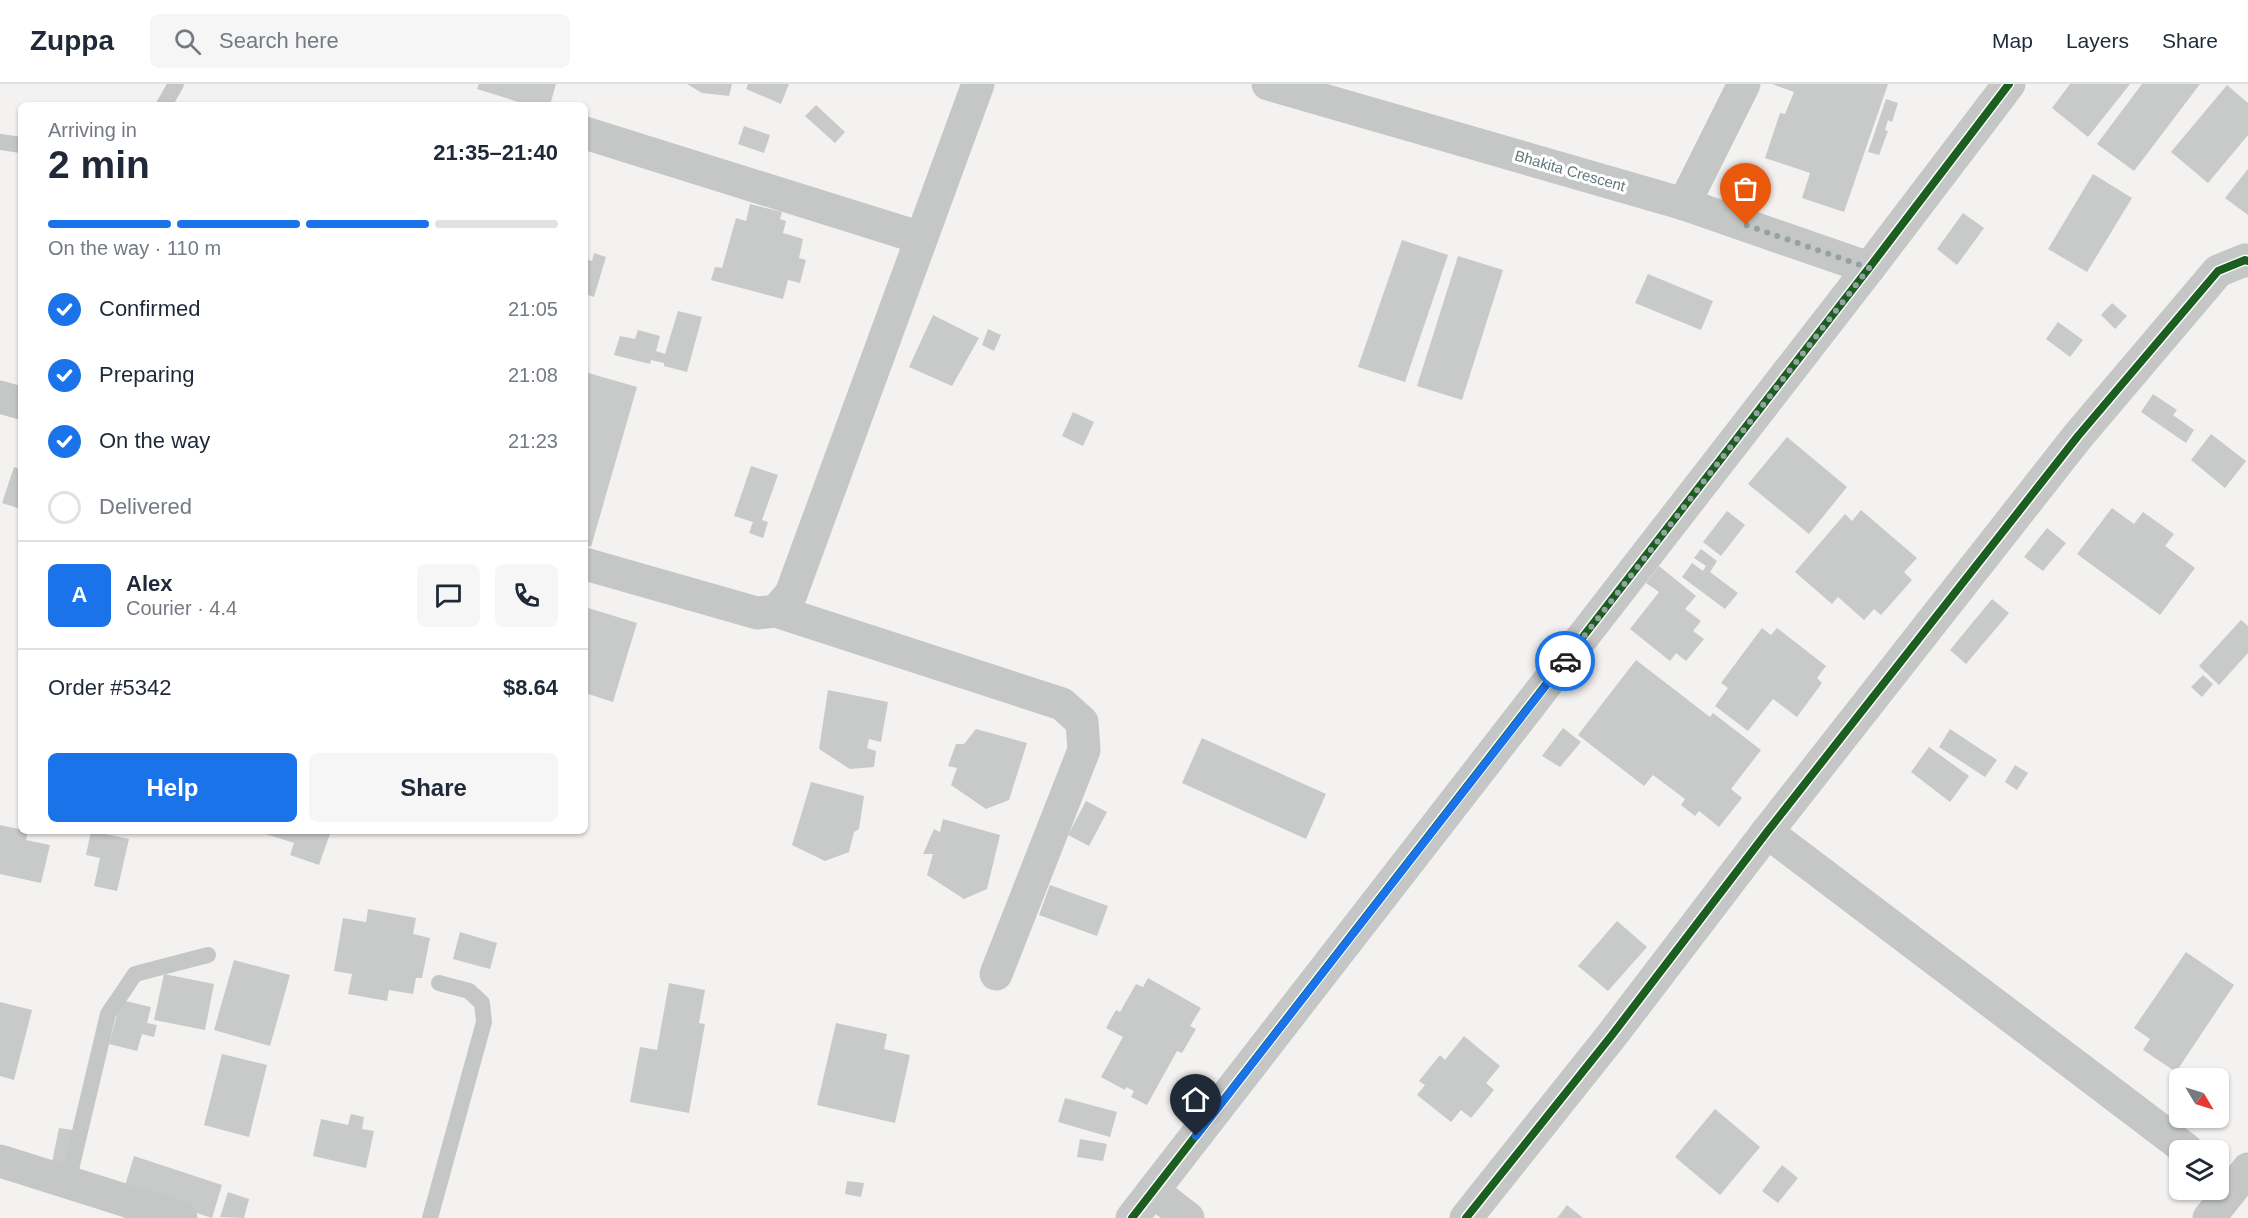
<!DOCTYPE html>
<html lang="en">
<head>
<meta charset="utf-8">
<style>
	:root { --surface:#fff; --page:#f6f6f7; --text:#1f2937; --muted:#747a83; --line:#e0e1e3; --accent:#1a73e8 }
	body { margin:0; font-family:Helvetica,sans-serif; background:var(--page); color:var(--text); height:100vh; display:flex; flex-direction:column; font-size:22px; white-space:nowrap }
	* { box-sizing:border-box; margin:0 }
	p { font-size:20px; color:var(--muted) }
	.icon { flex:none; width:33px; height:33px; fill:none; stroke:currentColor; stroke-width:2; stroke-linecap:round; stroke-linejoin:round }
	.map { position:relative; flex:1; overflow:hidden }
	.panel { position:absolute; left:18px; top:18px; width:570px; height:732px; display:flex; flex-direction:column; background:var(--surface); border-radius:9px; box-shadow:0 2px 4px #0004 }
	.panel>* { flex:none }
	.needle { width:39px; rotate:128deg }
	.controls { position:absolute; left:2169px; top:984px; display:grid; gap:12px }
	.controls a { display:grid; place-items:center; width:60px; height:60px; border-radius:9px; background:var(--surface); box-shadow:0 2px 4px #0004; font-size:30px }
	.pin { position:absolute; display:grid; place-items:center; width:51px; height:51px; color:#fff; margin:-62px -26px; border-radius:50% 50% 50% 0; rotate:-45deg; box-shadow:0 0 6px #0007 }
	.pin .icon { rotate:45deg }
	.courier { position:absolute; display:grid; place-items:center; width:60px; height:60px; margin:-30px; border:4px solid #1a73e8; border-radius:50%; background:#fff; color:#222; box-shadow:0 2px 8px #0007 }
	.headline em { font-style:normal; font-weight:700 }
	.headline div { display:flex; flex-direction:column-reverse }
	.headline { display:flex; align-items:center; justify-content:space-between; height:102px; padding:0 30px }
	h1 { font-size:39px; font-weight:700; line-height:45px }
	.bar { display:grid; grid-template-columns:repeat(4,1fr); gap:9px 6px; align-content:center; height:72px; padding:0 30px }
	.bar i { height:8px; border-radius:4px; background:var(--line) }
	.bar .selected { background:var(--accent) }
	.bar p { grid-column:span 4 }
	.line { display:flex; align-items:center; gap:15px; padding:0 30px; border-top:2px solid var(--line) }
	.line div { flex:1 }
	.round { display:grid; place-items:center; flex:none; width:63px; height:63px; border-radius:9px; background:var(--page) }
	ol { padding:0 30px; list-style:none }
	li { display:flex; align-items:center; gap:18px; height:66px }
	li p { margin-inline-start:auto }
	li .icon { padding:6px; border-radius:50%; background:var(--accent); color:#fff; stroke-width:4 }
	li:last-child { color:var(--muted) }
	li i { width:33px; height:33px; border:3px solid var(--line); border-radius:50% }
	.primary-button { display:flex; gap:12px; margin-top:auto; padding:12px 30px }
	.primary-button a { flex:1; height:69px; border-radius:9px; background:var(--accent); color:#fff; font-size:24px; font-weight:700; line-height:69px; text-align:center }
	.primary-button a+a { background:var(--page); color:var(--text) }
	header { display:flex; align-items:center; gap:36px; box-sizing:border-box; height:84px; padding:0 30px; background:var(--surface); border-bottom:2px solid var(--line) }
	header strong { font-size:28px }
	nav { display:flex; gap:33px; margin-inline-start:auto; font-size:21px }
	.search { width:420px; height:54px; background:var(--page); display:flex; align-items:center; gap:15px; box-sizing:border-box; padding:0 21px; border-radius:9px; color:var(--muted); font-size:22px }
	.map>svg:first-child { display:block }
	.building { fill:#c8c9c9 }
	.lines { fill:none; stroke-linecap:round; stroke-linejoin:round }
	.lane { stroke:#c5c7c7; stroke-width:16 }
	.street { stroke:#c5c7c7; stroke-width:33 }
	.cycleway-casing { stroke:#fff; stroke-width:11 }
	.cycleway { stroke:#1b5e20; stroke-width:8 }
	.done { stroke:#94a2a4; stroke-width:6; stroke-dasharray:0 10.8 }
	.route { stroke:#1a73e8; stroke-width:8 }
	.labels { text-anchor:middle; stroke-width:6; stroke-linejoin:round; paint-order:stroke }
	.street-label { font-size:15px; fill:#61777a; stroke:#fff }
</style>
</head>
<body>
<header>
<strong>Zuppa</strong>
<div class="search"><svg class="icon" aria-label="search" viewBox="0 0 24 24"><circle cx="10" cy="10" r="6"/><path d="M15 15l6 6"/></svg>Search here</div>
<nav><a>Map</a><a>Layers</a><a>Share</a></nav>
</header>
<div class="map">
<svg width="2248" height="1134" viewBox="0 0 2248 1134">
	<rect width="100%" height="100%" fill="#f3f2f1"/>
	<g class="building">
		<path d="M479,0H556L550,21H528L477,5Z"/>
		<path d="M687,0H732L729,12L702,9Z"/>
		<path d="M748,0H789L781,20L746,5Z"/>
		<path d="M1772,0H1888L1844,128L1802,114L1810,89L1765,74L1780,29L1785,30L1794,8Z"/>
		<path d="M2070,0H2130L2088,53L2052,24Z"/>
		<path d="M2142,0H2200L2134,87L2097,60Z"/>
		<path d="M2227,1L2248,19V51L2208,99L2171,68Z"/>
		<path d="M1886,15L1898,19L1892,38L1888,36L1885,46L1888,47L1879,71L1868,68Z"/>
		<path d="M816,21L845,48L835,59L805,32Z"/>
		<path d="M744,42L770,51L764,69L738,60Z"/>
		<path d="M2248,85V131L2225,114Z"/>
		<path d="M2093,90L2132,114L2087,188L2048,165Z"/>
		<path d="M750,120L782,128L780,135L786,137L783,149L803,155L799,174L806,176L800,199L788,196L783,215L711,196L715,183L722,184L736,134L746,137Z"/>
		<path d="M1963,129L1984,144L1957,181L1937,165Z"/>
		<path d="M1402,156L1448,171L1405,298L1358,283Z"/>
		<path d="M594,169L606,173L594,213L585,210V175L592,177Z"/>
		<path d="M1458,172L1503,186L1462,316L1417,302Z"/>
		<path d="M1648,190L1713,217L1701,246L1635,219Z"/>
		<path d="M2112,219L2127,232L2115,245L2101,231Z"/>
		<path d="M678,227L702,233L687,288L664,282V279L651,276L650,280L614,271L620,252L635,255L638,246L660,252L656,267L665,270Z"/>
		<path d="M933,231L979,254L952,302L909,283Z"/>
		<path d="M2058,238L2083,256L2070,273L2046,255Z"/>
		<path d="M988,245L1001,251L994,267L982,261Z"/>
		<path d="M585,288L637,303L591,463L585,461Z"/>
		<path d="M2153,310L2177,326L2173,331L2194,346L2186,359L2141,328Z"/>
		<path d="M1073,328L1094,338L1083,362L1062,352Z"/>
		<path d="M2211,350L2246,377L2225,404L2191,376Z"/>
		<path d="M1787,353L1847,403L1809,450L1748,400Z"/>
		<path d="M751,382L778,391L762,436L768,438L763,454L749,449L753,438L734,432Z"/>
		<path d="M14,383L21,385V425L2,419Z"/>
		<path d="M2112,424L2134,440L2143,428L2174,450L2165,462L2195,484L2160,531L2077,470Z"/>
		<path d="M1861,426L1917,474L1904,488L1912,496L1881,531L1874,525L1864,536L1838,513L1832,520L1795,488L1845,430L1852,437Z"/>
		<path d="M1727,427L1745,441L1721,472L1703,458Z"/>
		<path d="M2047,444L2066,459L2043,487L2024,473Z"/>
		<path d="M1701,465L1717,477L1710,488L1738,509L1725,525L1682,493L1692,479L1703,487L1706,482L1694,474Z"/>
		<path d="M1659,482L1696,512L1685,525L1701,537L1693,547L1704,555L1686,577L1676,569L1670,577L1630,545L1659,508L1646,499Z"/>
		<path d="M1992,515L2009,529L1966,580L1950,566Z"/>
		<path d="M585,523L637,539L613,618L585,609Z"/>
		<path d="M2241,536L2248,542V569L2219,601L2199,582Z"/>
		<path d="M1762,544L1771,551L1777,544L1826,582L1817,594L1822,599L1797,633L1773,615L1748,647L1715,622L1728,604L1721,599Z"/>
		<path d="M1636,576L1710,633L1713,629L1761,666L1731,705L1742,714L1719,743L1699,727L1695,732L1681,721L1685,715L1653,691L1644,702L1578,651Z"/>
		<path d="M2203,591L2213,600L2202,613L2191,603Z"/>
		<path d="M828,606L888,618L881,658L869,655L867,664L876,667L874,683L850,685L819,665Z"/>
		<path d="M1563,644L1581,658L1560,683L1542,672Z"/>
		<path d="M976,645L1027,659L1009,716L986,725L951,701L957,684L948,682L956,660H964Z"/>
		<path d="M1950,645L1997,676L1985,693L1939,663Z"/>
		<path d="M1202,654L1326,710L1306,755L1182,699Z"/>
		<path d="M1929,663L1969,692L1950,718L1911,688Z"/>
		<path d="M2015,681L2028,689L2017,706L2005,698Z"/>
		<path d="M811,698L864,712L859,745L854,748L849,768L825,777L792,761Z"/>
		<path d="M1086,717L1107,728L1089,762L1068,751Z"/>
		<path d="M943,735L1000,751L987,805L964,815L927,791L933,770H923L934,745L940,748Z"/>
		<path d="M0,741L28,747L26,756L50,761L41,799L0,790Z"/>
		<path d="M91,747L129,755L117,807L94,802L100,774L86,771Z"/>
		<path d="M267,747H331L319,781L290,771L294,759L266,750Z"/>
		<path d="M1050,801L1108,822L1097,852L1039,831Z"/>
		<path d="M368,825L416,834L413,850L430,854L422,894H416L413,910L389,906L387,917L348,910L352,890L334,887L343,834L366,838Z"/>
		<path d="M1617,837L1647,863L1608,907L1578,882Z"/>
		<path d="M460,848L497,859L490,885L453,875Z"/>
		<path d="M2186,868L2234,901L2176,988L2143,966L2150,955L2134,944Z"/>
		<path d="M234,876L290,891L270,962L214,946Z"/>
		<path d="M164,890L214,900L205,946L154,936Z"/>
		<path d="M1148,894L1201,924L1190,942L1196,945L1182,969L1177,967L1147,1021L1131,1013L1134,1007L1126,1003L1125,1006L1101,993L1123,953L1106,944L1116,926L1120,928L1136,900L1143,903Z"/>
		<path d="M669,899L705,906L699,939L705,940L689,1029L630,1018L640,963L657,966Z"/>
		<path d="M121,916L151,923L147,939L157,941L154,953L142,950L137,967L109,960Z"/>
		<path d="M0,918L32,926L14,996L0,992Z"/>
		<path d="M836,939L887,950L884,965L910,971L895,1039L817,1021Z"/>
		<path d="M1464,952L1500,982L1486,999L1494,1006L1471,1034L1461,1026L1451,1038L1417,1011L1425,1001L1419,997L1440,971L1445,976Z"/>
		<path d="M222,970L267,981L249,1053L204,1041Z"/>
		<path d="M1065,1014L1117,1028L1110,1053L1058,1038Z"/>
		<path d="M1715,1025L1760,1063L1720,1111L1675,1073Z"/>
		<path d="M351,1030L364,1033L362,1045L374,1047L366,1084L313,1072L321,1035L348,1041Z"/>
		<path d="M59,1044L73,1046L65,1086L51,1083Z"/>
		<path d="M1080,1055L1107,1060L1103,1077L1077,1073Z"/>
		<path d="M134,1072L222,1101L212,1134L124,1105Z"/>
		<path d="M1782,1081L1798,1094L1778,1119L1762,1107Z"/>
		<path d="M847,1097L864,1099L861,1113L845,1110Z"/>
		<path d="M228,1108L249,1115L244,1134L220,1133Z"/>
		<path d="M1567,1121L1583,1134H1557Z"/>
	</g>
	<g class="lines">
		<g class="lane">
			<path d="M164,21L176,0"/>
			<path d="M0,58L21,61"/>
			<path d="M68,1098L108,930L135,890L208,871"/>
			<path d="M430,1134L484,938L482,919L469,907L439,899"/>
		</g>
		<g class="street">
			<path d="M1268,0L1684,120L1869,184"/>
			<path d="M585,49L921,154"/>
			<path d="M1684,120L1744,0"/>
			<path d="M0,313L21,319"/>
			<path d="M585,480L757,529L776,527L791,510L978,0"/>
			<path d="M776,527L1062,620L1082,638L1084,666L996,890"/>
			<path d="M1767,748L2187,1066"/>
			<path d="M0,1077L181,1134"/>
			<path d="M1153,1107L1188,1134"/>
			<path d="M1132,1134L1869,184L2009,0"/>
			<path d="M1466,1134L1612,951L1767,748L2078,352L2218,187L2245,176L2248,177"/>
			<path d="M2209,1134L2248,1085"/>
		</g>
		<defs>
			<g id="cycleway">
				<path d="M1132,1134L1869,184L2009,0"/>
				<path d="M1466,1134L1612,951L1767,748L2078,352L2218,187L2245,176L2248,177"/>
			</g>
		</defs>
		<use href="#cycleway" class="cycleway-casing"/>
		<use href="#cycleway" class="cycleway"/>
	</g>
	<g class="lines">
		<path class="done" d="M1565,577L1869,184L1746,141"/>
		<path class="route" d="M1196,1052L1565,577"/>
	</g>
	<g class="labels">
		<g class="street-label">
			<text transform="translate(1570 87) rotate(16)" y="5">Bhakita Crescent</text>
		</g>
	</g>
</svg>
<div class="controls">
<a><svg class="needle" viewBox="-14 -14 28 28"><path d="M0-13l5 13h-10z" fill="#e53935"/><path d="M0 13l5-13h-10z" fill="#747a83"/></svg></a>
<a><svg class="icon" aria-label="layers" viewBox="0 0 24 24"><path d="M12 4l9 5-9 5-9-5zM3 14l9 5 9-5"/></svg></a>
</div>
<div class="pin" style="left:1746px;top:141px;background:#ea580c"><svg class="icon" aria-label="bag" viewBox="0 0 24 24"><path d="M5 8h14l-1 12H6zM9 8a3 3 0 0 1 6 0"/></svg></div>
<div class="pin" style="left:1196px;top:1052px;background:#1f2937"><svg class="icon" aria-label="home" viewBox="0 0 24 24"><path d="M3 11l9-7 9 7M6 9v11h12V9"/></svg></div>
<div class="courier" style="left:1565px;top:577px"><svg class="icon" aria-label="car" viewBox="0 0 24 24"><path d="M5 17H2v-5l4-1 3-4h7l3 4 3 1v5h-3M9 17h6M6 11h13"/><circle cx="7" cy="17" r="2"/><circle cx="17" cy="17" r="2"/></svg></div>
<section class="panel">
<div class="headline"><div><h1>2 min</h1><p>Arriving in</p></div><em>21:35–21:40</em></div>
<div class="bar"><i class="selected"></i><i class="selected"></i><i class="selected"></i><i></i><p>On the way · 110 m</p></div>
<ol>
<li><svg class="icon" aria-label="check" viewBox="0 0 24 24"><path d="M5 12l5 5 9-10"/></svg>Confirmed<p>21:05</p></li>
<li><svg class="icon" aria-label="check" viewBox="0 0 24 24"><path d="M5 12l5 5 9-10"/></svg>Preparing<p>21:08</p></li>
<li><svg class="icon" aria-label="check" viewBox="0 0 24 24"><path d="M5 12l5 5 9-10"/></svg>On the way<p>21:23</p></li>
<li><i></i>Delivered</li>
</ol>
<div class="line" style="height:108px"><b class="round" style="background:var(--accent);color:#fff">A</b><div><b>Alex</b><p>Courier · 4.4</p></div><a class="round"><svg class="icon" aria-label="chat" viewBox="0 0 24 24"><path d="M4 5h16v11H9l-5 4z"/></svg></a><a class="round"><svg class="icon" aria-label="phone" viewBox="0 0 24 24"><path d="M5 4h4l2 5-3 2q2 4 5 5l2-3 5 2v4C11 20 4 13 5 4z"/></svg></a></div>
<div class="line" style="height:78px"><div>Order #5342</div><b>$8.64</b></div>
<div class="primary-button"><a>Help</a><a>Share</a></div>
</section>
</div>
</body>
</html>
